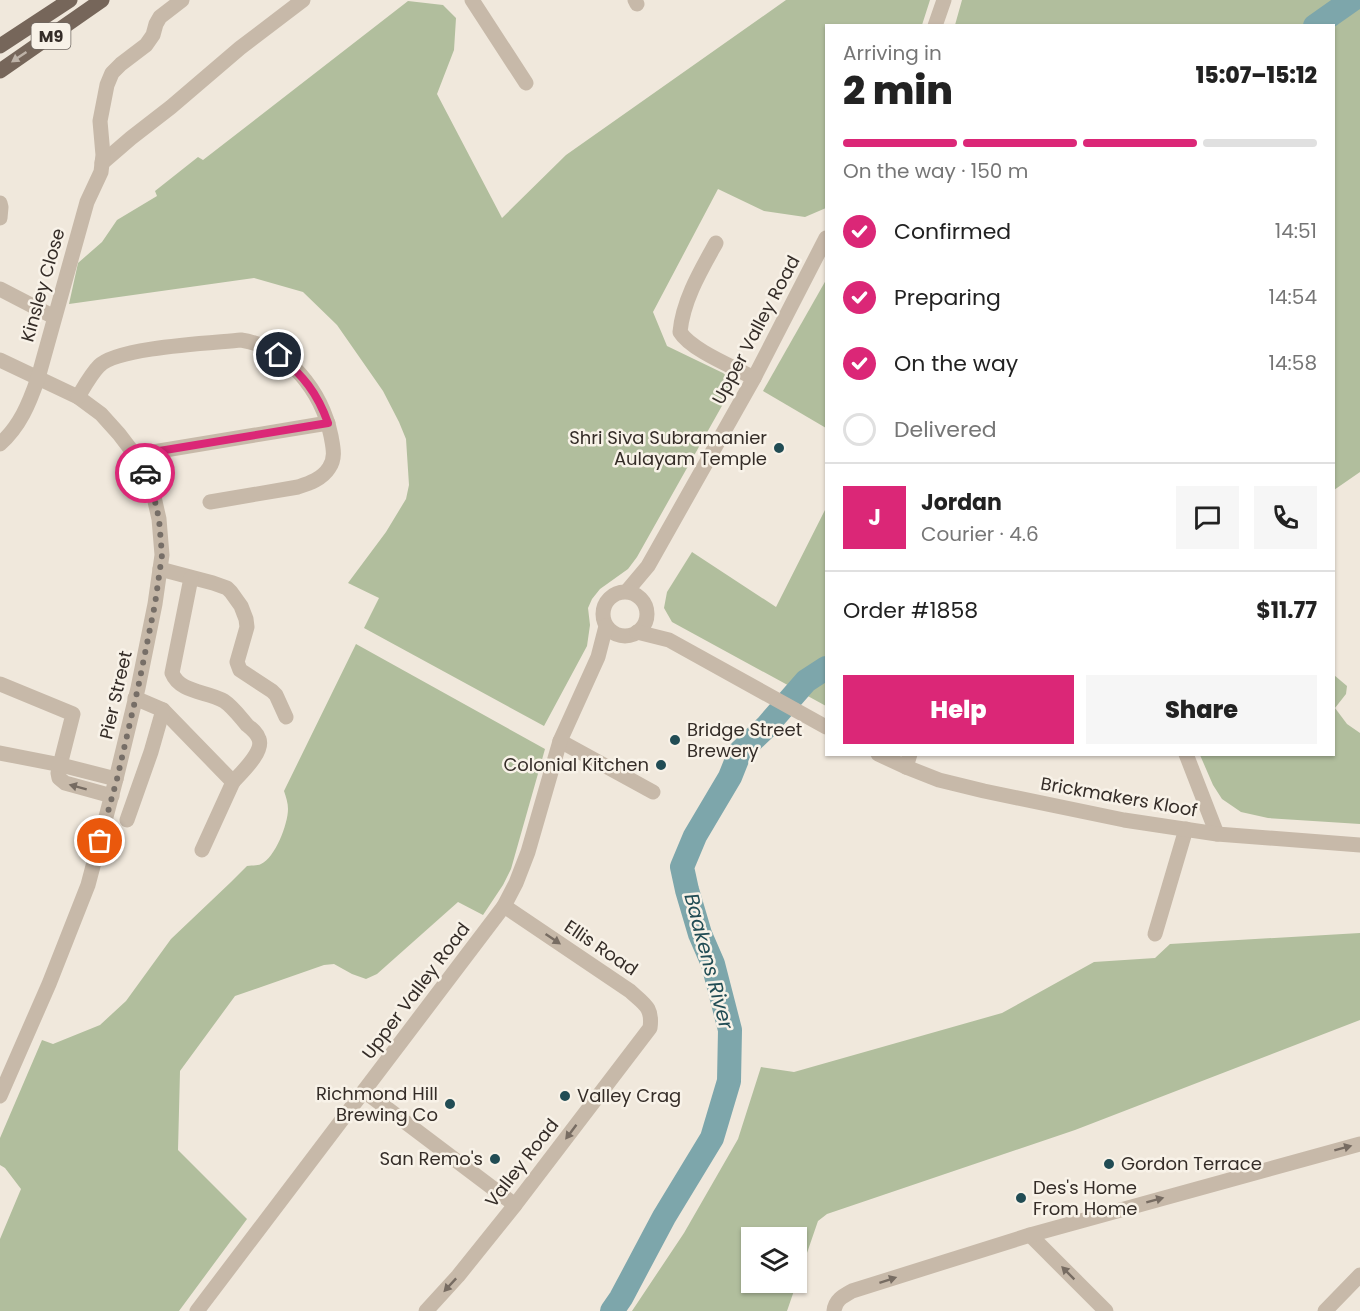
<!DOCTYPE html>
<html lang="en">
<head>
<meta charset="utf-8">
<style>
	:root { --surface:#fff; --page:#f6f6f6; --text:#222; --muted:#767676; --line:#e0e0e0; --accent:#db2777 }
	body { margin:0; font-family:Poppins,sans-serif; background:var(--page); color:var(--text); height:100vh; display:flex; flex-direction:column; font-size:22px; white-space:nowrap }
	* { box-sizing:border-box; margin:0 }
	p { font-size:20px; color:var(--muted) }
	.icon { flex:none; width:33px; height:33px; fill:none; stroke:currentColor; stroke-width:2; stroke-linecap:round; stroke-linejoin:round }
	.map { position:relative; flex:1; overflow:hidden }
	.details { position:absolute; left:825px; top:24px; width:510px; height:732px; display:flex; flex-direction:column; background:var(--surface); border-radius:0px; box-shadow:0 2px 4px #0004 }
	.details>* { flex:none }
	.tools { position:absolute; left:741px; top:1227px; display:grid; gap:12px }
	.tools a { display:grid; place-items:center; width:66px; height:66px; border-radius:0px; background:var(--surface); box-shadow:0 2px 4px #0004; font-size:30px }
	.pin { position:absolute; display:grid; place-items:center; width:51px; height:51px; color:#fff; margin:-26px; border:3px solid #fff; border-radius:50%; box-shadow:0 2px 6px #0007 }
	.courier { position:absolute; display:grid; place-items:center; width:60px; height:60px; margin:-30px; border:4px solid #db2777; border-radius:50%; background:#fff; color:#222; box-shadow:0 2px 8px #0007 }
	.overview em { font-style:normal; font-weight:800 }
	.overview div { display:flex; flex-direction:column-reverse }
	.overview { display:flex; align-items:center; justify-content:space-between; height:102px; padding:0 18px }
	h1 { font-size:39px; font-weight:800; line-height:45px }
	.bar { display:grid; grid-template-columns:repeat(4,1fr); gap:9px 6px; align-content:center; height:72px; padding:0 18px }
	.bar i { height:8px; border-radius:4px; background:var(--line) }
	.bar .current { background:var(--accent) }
	.bar p { grid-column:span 4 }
	.line { display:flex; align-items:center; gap:15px; padding:0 18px; border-top:2px solid var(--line) }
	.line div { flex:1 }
	.round { display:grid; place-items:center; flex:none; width:63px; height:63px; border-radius:0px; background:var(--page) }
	ol { padding:0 18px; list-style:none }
	li { display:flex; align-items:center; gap:18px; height:66px }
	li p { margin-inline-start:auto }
	li .icon { padding:6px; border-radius:50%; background:var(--accent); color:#fff; stroke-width:4 }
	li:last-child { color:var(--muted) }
	li i { width:33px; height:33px; border:3px solid var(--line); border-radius:50% }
	.button { display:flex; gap:12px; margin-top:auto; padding:12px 18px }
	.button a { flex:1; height:69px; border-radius:0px; background:var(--accent); color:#fff; font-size:24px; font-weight:800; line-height:69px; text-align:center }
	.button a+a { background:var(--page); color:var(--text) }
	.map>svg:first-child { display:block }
	.green { fill:#b1be9d; fill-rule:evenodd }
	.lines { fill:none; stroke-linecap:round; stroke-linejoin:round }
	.river { stroke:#7da6ab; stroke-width:24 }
	.minor { stroke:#c7b9a9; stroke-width:15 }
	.tertiary { stroke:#c7b9a9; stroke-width:15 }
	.primary { stroke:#76665a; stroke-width:15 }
	.oneway { fill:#beb3a8 }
	.oneway2 { fill:#776c62 }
	.done { stroke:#766e67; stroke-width:6; stroke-dasharray:0 10.8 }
	.route { stroke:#db2777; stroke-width:8 }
	.poi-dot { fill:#214c54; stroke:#f8f2e8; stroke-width:2 }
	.labels { text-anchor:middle; stroke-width:5; stroke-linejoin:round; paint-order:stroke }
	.shield { fill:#f8f2e8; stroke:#706862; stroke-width:1.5 }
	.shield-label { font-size:16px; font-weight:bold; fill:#352d28 }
	.street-label { font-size:18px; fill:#352d28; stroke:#f8f2e8 }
	.poi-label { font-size:18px; fill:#352d28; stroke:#f8f2e8; text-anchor:end }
	.water-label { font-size:20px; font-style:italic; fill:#214c54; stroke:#f8f2e8 }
</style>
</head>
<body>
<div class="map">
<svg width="1360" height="1311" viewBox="0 0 1360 1311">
	<rect width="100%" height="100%" fill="#f0e8dc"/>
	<g class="green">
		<path d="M786,0H930L922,25L826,26V208L805,217L764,211L718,189L653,312L667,346L723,373L730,379L732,388L637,557L628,569L600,589L592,599L588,608L590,625L587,646L544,726L364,628L379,598L348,583L386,532L406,499L409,485L406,439L399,422L383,391L337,325L303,292L254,278L69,304L78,263L102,242L117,220L157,196L155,191L198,157L203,160L408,1L443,5L456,18L454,50L437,94L502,218L566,155Z"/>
		<path d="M962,0H1360V472L1334,490V26L955,25Z"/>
		<path d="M826,280V428L763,391Z"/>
		<path d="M826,508V706L672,622L664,608L667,592L692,552L776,607Z"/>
		<path d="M356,644L545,749L511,869L503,885L483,915L458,902L377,974L366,979L352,974L334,964L324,965L235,996L180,1071L178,1150L247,1219L179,1311H0V1239L21,1189L5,1168L0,1165V1138L42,1040L53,1044L100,1025L126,1001L171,939L231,882L247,866C252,865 257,866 261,864C275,858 288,824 288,809C288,803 286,797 284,791Z"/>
		<path d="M1334,675L1347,686L1346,694L1335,708L1347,724L1360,733V824L1268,818L1241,812L1222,799L1213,785L1200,755L1334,754Z"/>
		<path d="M1360,933V1020L1075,1130L827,1214L818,1221L787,1311H632L684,1233L738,1139L761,1067L794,1072L1002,1013L1094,962L1155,958L1170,944ZM752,1238H796V1282H752Z"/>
	</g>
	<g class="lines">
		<g class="river">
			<path d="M1315,26L1352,0"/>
			<path d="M612,1311L621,1298L664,1217L712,1138L729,1081L730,1030L713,964L700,934L687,890L682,867L695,836L730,777L740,752L766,727L806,681L826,668"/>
		</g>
		<g class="minor">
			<path d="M472,0L526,83"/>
			<path d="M635,0L637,4"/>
			<path d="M102,163L131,138L171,107L240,48L303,0"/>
			<path d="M0,203L1,207L0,218"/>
			<path d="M716,243C701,270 683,300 680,332C691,350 734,367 754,378"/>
			<path d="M0,289L54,317"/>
			<path d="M0,360L78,397L101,414L119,434L135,455L144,472L154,497L159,519L162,555L155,604L138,688L116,779L88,885L49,984L0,1096"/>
			<path d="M78,397C84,387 91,374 99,366C117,347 213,343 241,340C288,347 322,392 331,436C333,447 336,458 329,468C322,479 310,483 298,487L210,502"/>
			<path d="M0,444C20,426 29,404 38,378L87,202L101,172L103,155L100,121L107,85L112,73L121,64L146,45L153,35L156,24L160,17L182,0"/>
			<path d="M135,455L328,423"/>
			<path d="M160,569L213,583L227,588L231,592L241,606L246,619L247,627L237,662L240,670L272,691L276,695L286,717"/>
			<path d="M191,578L172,673C180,693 207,691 224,701C233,707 240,717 247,725C252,729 257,733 259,739C264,752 241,773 233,782"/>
			<path d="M0,684L73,714L58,773L59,778L65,783L112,796"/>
			<path d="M135,698L163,710L233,782L202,850"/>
			<path d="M560,741L653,792"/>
			<path d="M0,753L61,765L116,779"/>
			<path d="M1186,754L1217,834"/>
			<path d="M906,767L910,754"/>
			<path d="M127,820L151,752L163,710"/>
			<path d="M1155,934L1186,829"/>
			<path d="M364,1091L515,1205"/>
			<path d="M1030,1235L1106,1311"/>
			<path d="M426,1311L458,1276L515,1205L650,1028C653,1007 644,1004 630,991L504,906"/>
			<path d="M834,1311C835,1300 843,1296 852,1291L1030,1235L1360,1144"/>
			<path d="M1325,1311L1360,1275"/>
		</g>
		<g class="tertiary">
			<path d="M935,26L944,0"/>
			<path d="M627,591L648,566L754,378L826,238"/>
			<circle cx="625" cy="614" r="22"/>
			<path d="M637,632L669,640L826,727"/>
			<path d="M878,754L906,767L939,780L984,791L1124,820L1217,834L1360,845"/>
			<path d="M197,1311L504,906L516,883L528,852L560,741L598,657L606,626"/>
		</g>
		<g class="primary">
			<path d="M0,46L70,0"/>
			<path d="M0,71L102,0"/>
		</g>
	</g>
	<defs><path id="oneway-solid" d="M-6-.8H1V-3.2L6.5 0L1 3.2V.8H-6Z" transform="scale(1.5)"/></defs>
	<use class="oneway" href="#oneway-solid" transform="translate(19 57) rotate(146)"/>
	<g class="oneway2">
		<use href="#oneway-solid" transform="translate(78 787) rotate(-165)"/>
		<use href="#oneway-solid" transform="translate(553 939) rotate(34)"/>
		<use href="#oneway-solid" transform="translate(571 1132) rotate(127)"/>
		<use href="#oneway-solid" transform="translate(1343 1148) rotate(-15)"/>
		<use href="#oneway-solid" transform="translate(1155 1200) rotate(-15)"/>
		<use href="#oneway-solid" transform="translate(1068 1273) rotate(-135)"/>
		<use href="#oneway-solid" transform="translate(888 1280) rotate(-18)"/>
		<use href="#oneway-solid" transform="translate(450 1285) rotate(133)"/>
	</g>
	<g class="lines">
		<path class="done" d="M100,841L117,779L138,688L155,604L162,555L159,519L154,497L145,473"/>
		<path class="route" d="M145,473L135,455L328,423C317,392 303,376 279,355"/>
	</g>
	<g class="poi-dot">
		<circle cx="779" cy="448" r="6"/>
		<circle cx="675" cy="740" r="6"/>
		<circle cx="661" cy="765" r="6"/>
		<circle cx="565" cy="1096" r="6"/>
		<circle cx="450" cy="1104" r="6"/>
		<circle cx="495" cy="1159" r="6"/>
		<circle cx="1109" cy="1164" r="6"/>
		<circle cx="1021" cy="1198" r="6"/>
	</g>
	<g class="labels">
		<rect class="shield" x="31.5" y="23" width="39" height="26" rx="4.5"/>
		<g class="shield-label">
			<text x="51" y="42">M9</text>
		</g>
		<g class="street-label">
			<text transform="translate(43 285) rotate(-74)" y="6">Kinsley Close</text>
			<text transform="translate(756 330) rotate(-62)" y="6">Upper Valley Road</text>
			<text transform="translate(116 695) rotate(-77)" y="6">Pier Street</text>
			<text transform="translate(1119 797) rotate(10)" y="6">Brickmakers Kloof</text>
			<text transform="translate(601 948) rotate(34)" y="6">Ellis Road</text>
			<text transform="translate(416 991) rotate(-53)" y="6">Upper Valley Road</text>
			<text transform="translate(522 1163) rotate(-52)" y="6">Valley Road</text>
		</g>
		<g class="poi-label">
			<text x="767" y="444">Shri Siva Subramanier<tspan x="767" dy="21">Aulayam Temple</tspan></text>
			<text x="687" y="736" text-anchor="start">Bridge Street<tspan x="687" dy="21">Brewery</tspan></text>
			<text x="649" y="771">Colonial Kitchen</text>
			<text x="438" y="1100">Richmond Hill<tspan x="438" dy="21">Brewing Co</tspan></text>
			<text x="577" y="1102" text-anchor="start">Valley Crag</text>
			<text x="483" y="1165">San Remo's</text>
			<text x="1121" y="1170" text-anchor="start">Gordon Terrace</text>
			<text x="1033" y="1194" text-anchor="start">Des's Home<tspan x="1033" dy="21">From Home</tspan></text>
		</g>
		<g class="water-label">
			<text transform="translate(709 961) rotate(75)" y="7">Baakens River</text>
		</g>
	</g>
</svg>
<div class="tools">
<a><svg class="icon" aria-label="layers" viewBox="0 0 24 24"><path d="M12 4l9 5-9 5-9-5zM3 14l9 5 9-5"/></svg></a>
</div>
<div class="pin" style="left:100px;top:841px;background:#ea580c"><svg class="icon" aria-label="bag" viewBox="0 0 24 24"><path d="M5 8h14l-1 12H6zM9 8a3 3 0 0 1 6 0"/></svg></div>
<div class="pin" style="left:279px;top:355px;background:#1f2937"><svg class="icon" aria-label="home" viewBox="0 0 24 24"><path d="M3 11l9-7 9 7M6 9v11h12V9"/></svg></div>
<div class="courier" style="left:145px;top:473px"><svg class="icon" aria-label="car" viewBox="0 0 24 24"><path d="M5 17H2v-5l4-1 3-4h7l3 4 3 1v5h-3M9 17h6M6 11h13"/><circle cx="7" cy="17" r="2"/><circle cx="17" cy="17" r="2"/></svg></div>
<section class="details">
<div class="overview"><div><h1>2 min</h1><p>Arriving in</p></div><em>15:07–15:12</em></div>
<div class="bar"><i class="current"></i><i class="current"></i><i class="current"></i><i></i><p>On the way · 150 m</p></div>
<ol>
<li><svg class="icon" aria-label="check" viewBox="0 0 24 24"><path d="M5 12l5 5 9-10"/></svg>Confirmed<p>14:51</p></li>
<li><svg class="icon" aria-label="check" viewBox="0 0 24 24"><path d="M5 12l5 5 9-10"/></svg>Preparing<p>14:54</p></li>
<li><svg class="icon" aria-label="check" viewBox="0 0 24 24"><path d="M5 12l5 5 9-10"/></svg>On the way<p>14:58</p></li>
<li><i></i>Delivered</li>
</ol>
<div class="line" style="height:108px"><b class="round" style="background:var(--accent);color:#fff">J</b><div><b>Jordan</b><p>Courier · 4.6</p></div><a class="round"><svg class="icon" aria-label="chat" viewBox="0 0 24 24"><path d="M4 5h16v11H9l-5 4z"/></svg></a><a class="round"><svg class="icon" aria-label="phone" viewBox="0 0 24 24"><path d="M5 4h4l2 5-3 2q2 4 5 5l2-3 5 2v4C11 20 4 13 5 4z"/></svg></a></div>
<div class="line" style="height:78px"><div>Order #1858</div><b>$11.77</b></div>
<div class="button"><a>Help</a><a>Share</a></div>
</section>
</div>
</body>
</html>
